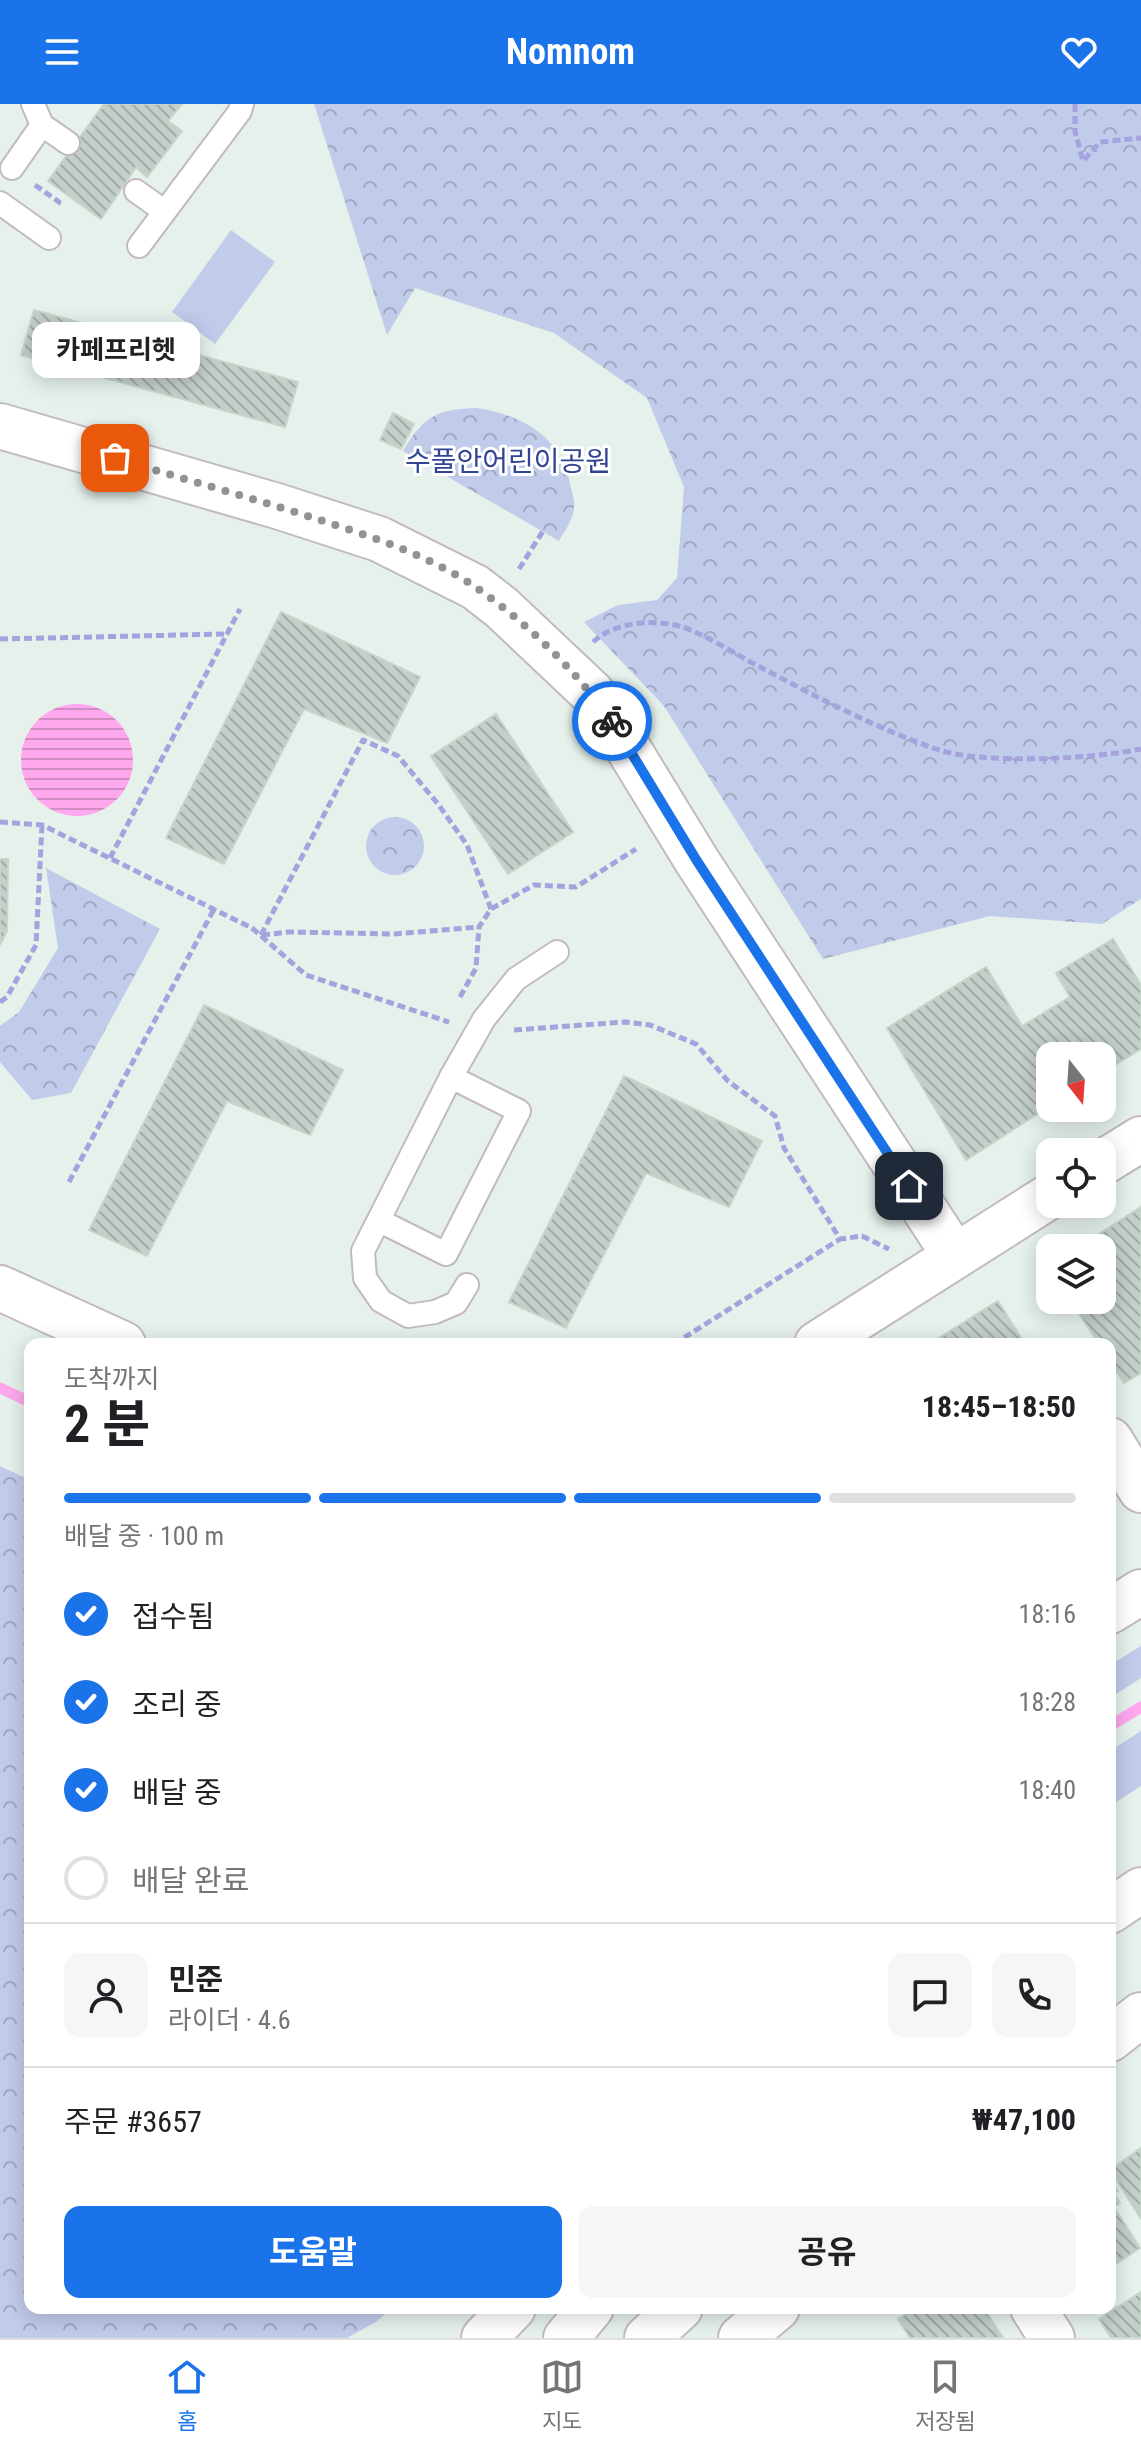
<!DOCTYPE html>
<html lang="ko">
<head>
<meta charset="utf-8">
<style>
	:root { --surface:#fff; --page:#f6f6f6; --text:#202124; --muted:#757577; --line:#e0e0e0; --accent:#1a73e8 }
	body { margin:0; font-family:"Roboto Condensed","Noto Sans KR",sans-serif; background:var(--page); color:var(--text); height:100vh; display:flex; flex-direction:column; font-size:30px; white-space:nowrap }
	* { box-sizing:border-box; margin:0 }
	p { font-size:26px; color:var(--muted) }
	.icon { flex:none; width:44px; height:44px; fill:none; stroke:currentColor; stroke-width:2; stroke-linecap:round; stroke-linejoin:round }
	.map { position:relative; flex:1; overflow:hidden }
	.details { position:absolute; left:24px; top:1234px; width:1092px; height:976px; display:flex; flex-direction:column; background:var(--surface); border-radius:16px; box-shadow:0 4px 20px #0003 }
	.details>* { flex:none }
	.needle { width:52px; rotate:163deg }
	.buttons { position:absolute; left:1036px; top:938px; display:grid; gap:16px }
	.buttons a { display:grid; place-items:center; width:80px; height:80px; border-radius:16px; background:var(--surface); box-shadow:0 4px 20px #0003; font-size:40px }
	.pin { position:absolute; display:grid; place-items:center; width:68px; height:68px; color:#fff; margin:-34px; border-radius:16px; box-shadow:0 4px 12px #0006 }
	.courier { position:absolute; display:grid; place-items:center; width:80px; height:80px; margin:-40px; border:6px solid #1a73e8; border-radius:50%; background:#fff; color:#222; box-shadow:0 2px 10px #0007 }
	.bubble { position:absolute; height:56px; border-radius:16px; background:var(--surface); box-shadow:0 4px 20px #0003; font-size:26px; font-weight:700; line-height:56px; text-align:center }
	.headline em { font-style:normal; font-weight:700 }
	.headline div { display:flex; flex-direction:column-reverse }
	.headline { display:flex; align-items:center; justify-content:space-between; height:136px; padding:0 40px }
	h1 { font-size:52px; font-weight:700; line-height:60px }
	.bar { display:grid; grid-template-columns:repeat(4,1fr); gap:12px 8px; align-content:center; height:96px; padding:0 40px }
	.bar i { height:10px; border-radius:6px; background:var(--line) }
	.bar .selected { background:var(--accent) }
	.bar p { grid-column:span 4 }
	.line { display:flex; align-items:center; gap:20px; padding:0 40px; border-top:2px solid var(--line) }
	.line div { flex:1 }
	.round { display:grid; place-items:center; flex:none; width:84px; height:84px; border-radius:16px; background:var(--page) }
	ol { padding:0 40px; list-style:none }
	li { display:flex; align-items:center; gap:24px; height:88px }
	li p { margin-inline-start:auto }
	li .icon { padding:8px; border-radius:50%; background:var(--accent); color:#fff; stroke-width:4 }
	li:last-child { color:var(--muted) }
	li i { width:44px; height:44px; border:4px solid var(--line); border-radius:50% }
	.button { display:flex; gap:16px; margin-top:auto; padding:16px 40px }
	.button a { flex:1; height:92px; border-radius:16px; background:var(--accent); color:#fff; font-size:32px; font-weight:700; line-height:92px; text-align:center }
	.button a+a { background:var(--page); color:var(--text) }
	header { display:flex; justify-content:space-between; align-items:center; height:104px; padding:0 40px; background:var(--accent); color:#fff; font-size:36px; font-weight:700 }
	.dock { display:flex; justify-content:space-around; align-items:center; height:112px; border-top:2px solid var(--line); background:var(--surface); font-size:22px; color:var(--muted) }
	.dock a { display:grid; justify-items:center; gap:4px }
	.dock .selected { color:var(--accent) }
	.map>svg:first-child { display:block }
	.grass { fill:#c1cbea }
	.forest { fill:url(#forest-crowns) }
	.water { fill:url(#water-rules) }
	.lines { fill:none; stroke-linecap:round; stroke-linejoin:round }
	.stream { stroke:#ffa8ee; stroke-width:11 }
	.building { fill:url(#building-back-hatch); stroke:#c4d6cc; stroke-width:2 }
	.service-casing { stroke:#c2babf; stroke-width:26 }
	.minor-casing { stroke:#c2babf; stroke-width:48 }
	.secondary-casing { stroke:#c4bbc1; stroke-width:48 }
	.path { stroke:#a4a3dd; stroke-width:5; stroke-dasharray:8 4; stroke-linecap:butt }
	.service { stroke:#fff; stroke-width:22 }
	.minor { stroke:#fff; stroke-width:44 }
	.secondary { stroke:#fff; stroke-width:44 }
	.done { stroke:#939194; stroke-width:8; stroke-dasharray:0 14.4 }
	.route { stroke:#1a73e8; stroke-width:10 }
	.labels { text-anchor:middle; stroke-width:6; stroke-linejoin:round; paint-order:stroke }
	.park-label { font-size:28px; fill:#324592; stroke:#fff }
</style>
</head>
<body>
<header><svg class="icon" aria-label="menu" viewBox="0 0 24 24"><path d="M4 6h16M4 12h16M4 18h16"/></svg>Nomnom<svg class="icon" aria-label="heart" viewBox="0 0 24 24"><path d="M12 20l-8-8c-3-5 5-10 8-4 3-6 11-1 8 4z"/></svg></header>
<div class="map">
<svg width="1141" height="2234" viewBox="0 0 1141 2234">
	<defs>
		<pattern id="forest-crowns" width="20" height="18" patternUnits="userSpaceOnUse" patternTransform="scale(2)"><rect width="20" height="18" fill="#c1cbea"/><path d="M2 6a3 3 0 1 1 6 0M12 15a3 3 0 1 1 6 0" fill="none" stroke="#a1a8c1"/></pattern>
		<pattern id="water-rules" width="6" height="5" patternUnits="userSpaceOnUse" patternTransform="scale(2)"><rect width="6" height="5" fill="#ffa8ee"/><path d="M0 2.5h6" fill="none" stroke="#d28cc4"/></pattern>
		<pattern id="building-back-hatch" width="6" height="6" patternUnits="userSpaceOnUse" patternTransform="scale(2)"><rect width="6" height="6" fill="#c4cfc9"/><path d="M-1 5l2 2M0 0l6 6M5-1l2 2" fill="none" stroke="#a3aba7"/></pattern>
	</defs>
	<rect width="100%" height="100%" fill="#e6f1ec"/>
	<g class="grass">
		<path d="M231,126L275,158L215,240L172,208Z"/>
		<path d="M1141,1542V1574L1110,1594V1561Z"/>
		<path d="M1141,1627V1682L1110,1702V1647Z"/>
	</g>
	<g class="forest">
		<path d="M314,0H1141V795L1102,820L990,812L823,855L664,602L584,518L618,501L657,496L677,474L684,383L647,294L554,229L415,184L387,231Z"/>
		<path d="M477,304C525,312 562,333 571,384C572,389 575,397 574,402C574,415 565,426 559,437L403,347C424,312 437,305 477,304Z"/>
		<circle cx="395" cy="742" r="29"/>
		<path d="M46,764L160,825L71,989L32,996L0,958V922L19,908L58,844Z"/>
		<path d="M0,1362L30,1376V2204H391L376,2218L347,2234H0Z"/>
	</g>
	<circle class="water" cx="77" cy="656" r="56"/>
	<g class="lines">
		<g class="stream">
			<path d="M0,1284L30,1298"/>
			<path d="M1110,1622L1141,1603"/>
		</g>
	</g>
	<g class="building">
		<path d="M104,0H182L168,17L182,27L147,73L136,63L101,115L48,77Z"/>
		<path d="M34,206L298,278L285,323L21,251Z"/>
		<path d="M393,309L414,320L401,345L380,336Z"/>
		<path d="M281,508L420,573L387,639L304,605L224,760L166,734Z"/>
		<path d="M496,610L573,728L508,770L431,652Z"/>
		<path d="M0,755H8L7,827L0,841Z"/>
		<path d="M1113,835L1141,881V945L1102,969V952H1050V1002L966,1056L887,924L986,863L1022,922L1070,893L1056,869Z"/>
		<path d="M204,901L343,966L310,1031L227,997L147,1152L89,1126Z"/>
		<path d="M624,972L762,1037L729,1103L646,1069L566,1224L509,1198Z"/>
		<path d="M1141,1103V1269L1124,1279L1110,1258V1240H1099L1070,1196H1102V1144H1077Z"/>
		<path d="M998,1197L1025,1240H929Z"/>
		<path d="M1141,2044V2115L1110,2066Z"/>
		<path d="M1110,2075L1118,2087L1114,2089L1120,2099L1114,2103L1140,2144L1110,2164Z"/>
		<path d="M1141,2188V2234H1111L1099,2215Z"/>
		<path d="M915,2204H984L1003,2234H910L898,2215Z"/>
	</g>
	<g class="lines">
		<defs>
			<g id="service">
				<path d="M33,0L42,21L68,39"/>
				<path d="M12,64L42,21"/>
				<path d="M136,87L164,107"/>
				<path d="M0,99L49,134"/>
				<path d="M139,142L240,7L242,0"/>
				<path d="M380,1117L446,1150L519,1007L451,973"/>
				<path d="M467,1181L456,1199L435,1208L408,1212L381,1197L365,1174L363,1147L451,973L484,915L516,875L557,848"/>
			</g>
			<g id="minor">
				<path d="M0,322L277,402L379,435L475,483L502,504L592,589L612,618L697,757L955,1152"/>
				<path d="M1102,1059L1141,1035"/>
				<path d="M0,1184L123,1240"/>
				<path d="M817,1240L1050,1092"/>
				<path d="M1110,1336L1141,1386"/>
				<path d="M1110,1507L1141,1488"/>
				<path d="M1033,2204L1052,2234"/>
			</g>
			<g id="secondary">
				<path d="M1110,1807L1141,1786"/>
				<path d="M1110,1935L1141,1911"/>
				<path d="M484,2234L513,2204"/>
				<path d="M566,2234L591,2204"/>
				<path d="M647,2234L680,2204"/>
				<path d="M741,2234L777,2204"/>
			</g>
		</defs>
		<use href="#service" class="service-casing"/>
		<use href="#minor" class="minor-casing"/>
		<use href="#secondary" class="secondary-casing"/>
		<g class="path">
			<path d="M1075,0V27L1083,57L1100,38L1141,34"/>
			<path d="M35,81L59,98L56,102"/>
			<path d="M519,465L543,427"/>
			<path d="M0,535L227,530"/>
			<path d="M593,538C615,518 652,515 679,522C702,528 738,552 760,563C817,593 875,624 936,645C982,661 1093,655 1141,645"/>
			<path d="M0,718L42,721L252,824L306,871L449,918"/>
			<path d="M110,754L240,505"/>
			<path d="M261,831L363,636L398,652L438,700L467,741L491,805"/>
			<path d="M262,831L289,828L394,830L479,823"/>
			<path d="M460,893L476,864L479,823L491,805L534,781L576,783L636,745"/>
			<path d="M0,898L7,893L36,841L42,721"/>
			<path d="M514,926L625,918L650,921L696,940L728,977L775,1012L784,1044L840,1135L862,1132L889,1145"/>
			<path d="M69,1078L214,805"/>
			<path d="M674,1240L840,1135"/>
		</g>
		<use href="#service" class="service"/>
		<use href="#minor" class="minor"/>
		<use href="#secondary" class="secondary"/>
	</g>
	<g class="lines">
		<path class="done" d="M115,354C183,375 252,394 320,416C373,433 430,452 477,484C527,519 576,567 612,617"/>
		<path class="route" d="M612,617L697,757L909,1082"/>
	</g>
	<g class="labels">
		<g class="park-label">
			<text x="508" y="367">수풀안어린이공원</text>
		</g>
	</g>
</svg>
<div class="buttons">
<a><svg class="needle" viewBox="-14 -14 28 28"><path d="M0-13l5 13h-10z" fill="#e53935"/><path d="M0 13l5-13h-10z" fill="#757577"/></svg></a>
<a><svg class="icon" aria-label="locate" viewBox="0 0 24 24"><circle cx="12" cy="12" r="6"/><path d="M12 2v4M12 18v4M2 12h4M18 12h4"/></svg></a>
<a><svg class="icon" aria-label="layers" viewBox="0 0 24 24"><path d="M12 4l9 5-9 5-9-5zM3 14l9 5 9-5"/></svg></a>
</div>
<div class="pin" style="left:115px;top:354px;background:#ea580c"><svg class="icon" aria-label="bag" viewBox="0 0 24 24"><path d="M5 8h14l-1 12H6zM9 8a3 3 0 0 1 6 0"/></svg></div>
<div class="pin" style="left:909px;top:1082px;background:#1f2937"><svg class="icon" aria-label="home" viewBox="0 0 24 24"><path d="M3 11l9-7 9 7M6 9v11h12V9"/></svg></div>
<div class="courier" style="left:612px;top:617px"><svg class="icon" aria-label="bike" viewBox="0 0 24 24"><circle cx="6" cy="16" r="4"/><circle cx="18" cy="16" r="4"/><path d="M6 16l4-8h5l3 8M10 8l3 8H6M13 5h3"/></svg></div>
<div class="bubble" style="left:32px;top:218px;width:168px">카페프리헷</div>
<section class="details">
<div class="headline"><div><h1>2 분</h1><p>도착까지</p></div><em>18:45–18:50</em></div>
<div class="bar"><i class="selected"></i><i class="selected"></i><i class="selected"></i><i></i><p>배달 중 · 100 m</p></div>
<ol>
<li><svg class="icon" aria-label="check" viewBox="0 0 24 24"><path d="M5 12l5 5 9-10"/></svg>접수됨<p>18:16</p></li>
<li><svg class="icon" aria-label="check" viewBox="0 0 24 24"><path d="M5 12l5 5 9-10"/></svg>조리 중<p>18:28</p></li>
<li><svg class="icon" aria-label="check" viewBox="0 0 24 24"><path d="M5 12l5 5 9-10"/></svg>배달 중<p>18:40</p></li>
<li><i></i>배달 완료</li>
</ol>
<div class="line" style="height:144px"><a class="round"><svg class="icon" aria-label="person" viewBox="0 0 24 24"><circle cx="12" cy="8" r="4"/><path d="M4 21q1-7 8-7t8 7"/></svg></a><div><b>민준</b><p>라이더 · 4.6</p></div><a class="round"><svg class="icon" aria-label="chat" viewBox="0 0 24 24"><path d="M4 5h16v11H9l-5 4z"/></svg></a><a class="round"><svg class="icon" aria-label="phone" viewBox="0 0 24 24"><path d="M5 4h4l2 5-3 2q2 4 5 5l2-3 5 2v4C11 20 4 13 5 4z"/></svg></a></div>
<div class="line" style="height:104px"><div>주문 #3657</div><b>₩47,100</b></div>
<div class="button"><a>도움말</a><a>공유</a></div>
</section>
</div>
<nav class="dock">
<a class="selected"><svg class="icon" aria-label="home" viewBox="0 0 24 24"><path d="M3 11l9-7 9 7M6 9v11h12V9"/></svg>홈</a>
<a><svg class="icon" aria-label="map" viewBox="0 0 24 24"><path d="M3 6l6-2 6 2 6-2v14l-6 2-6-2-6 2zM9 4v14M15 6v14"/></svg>지도</a>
<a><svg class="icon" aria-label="saved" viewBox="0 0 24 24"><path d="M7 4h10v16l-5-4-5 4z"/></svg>저장됨</a>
</nav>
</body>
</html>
